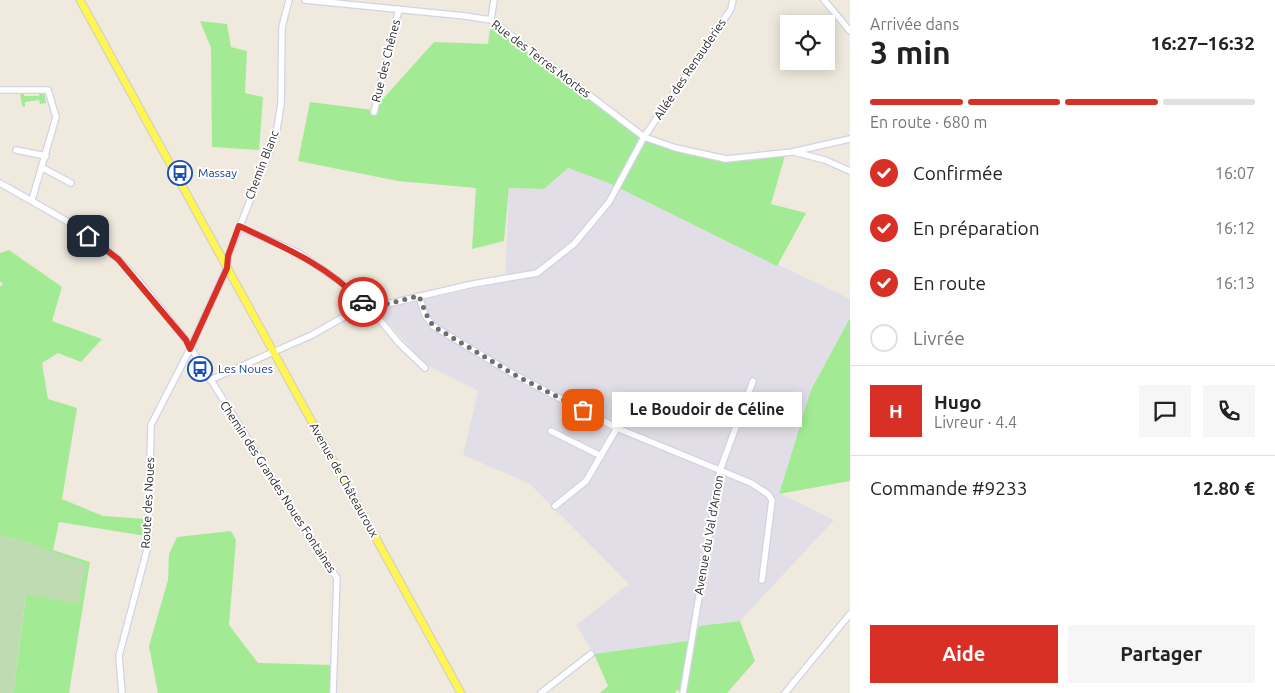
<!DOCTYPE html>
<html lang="fr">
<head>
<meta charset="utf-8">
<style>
	:root { --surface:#fff; --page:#f6f6f6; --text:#222; --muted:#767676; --line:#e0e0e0; --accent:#d93025 }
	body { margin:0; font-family:Ubuntu,sans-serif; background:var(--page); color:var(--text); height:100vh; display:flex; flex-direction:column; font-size:19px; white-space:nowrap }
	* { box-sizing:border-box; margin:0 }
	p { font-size:16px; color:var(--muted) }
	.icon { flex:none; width:28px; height:28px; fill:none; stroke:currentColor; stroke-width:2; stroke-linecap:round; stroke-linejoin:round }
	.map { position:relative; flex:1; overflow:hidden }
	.details { display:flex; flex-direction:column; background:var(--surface); width:425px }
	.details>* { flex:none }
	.buttons { position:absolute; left:780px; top:15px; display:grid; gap:10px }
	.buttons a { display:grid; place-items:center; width:55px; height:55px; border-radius:0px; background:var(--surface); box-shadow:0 2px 12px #0003; font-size:25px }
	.pin { position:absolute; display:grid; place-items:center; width:42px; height:42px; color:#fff; margin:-21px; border-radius:10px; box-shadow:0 2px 8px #0006 }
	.courier { position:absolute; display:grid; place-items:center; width:50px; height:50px; margin:-25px; border:4px solid #d93025; border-radius:50%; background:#fff; color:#222; box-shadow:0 1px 6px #0007 }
	.bubble { position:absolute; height:35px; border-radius:0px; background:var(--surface); box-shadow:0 2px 12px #0003; font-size:16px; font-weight:700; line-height:35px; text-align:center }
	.head em { font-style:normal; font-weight:700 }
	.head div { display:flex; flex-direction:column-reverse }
	.head { display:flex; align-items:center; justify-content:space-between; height:85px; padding:0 20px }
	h1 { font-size:32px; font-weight:700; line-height:38px }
	.bar { display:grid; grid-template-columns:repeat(4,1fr); gap:8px 5px; align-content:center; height:60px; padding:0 20px }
	.bar i { height:6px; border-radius:4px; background:var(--line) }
	.bar .on { background:var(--accent) }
	.bar p { grid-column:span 4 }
	.line { display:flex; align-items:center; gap:12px; padding:0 20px; border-top:1px solid var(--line) }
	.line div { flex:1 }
	.round { display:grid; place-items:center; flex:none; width:52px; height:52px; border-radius:0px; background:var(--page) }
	ol { padding:0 20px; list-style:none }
	li { display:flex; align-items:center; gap:15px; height:55px }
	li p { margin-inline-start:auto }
	li .icon { padding:5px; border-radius:50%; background:var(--accent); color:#fff; stroke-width:4 }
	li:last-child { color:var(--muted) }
	li i { width:28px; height:28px; border:2px solid var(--line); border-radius:50% }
	.cta { display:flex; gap:10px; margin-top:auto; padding:10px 20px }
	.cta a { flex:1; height:58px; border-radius:0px; background:var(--accent); color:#fff; font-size:20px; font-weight:700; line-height:58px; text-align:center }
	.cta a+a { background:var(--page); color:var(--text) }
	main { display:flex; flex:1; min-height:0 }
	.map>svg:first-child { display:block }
	.industrial { fill:#e2dee7 }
	.green { fill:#a2eb94 }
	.cemetery { fill:#bfdbb2 }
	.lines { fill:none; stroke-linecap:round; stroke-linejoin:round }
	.minor-casing { stroke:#d2d2e6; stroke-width:8 }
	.major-casing { stroke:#ccc; stroke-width:9 }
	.minor { stroke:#fff; stroke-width:5.5 }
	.major { stroke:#fff552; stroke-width:7 }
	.done { stroke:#706e6a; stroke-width:5; stroke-dasharray:0 9 }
	.route { stroke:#d93025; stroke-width:6 }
	.labels { text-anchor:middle; stroke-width:4; stroke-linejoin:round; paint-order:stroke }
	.street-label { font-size:12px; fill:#2c2c2c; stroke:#fff }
	.transit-label { font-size:12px; fill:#164399; stroke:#fff; text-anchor:start }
</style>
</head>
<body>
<main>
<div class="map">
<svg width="850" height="693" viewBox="0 0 850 693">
	<rect width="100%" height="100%" fill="#efeadd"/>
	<path class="industrial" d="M568,168L611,184L850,299V318L811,390L779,493L834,520L740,621L699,626L695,640L594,654L576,625L629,584L530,484L463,455L478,391L426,365L377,310L505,282L509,188L544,189Z"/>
	<g class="green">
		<path d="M200,21L227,24L231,47L247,51L245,93L263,97L259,150L212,147L211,48Z"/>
		<path d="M491,21L632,131L663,145L725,158L786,152L771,204L806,213L777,266L611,184L568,168L544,189L509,188L504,241L472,249L476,188L398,181L298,161L310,102L373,110L434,42L488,44Z"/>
		<path d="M24,91V96H39L40,91L44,92L46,103L40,104L39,100L25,102V107L22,106L20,92Z"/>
		<path d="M9,250L62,287L52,321L102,339L81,362L58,353L42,363L48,399L77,408L62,499L103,516L146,519V536L59,522L53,550L90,562L69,693H13L33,544L0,535V286L3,285L0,281V253Z"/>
		<path d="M850,318V481L779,494L811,390Z"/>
		<path d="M231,531L236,540L229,625L258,663L334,665L335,693H158L149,646L168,580L169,554L177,537Z"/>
		<path d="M740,621L755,661L727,693H687L677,690L675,693H600L608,686L594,654L695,640L699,626Z"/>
	</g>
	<path class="cemetery" d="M0,535L33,544L86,565L78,604L26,595L13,693H0Z"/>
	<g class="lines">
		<defs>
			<g id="minor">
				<path d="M305,0L465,16L491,20L644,137L676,148L726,159L792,152L850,139"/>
				<path d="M824,0L850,31"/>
				<path d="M491,20L494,0"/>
				<path d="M0,90H48L56,117L32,200"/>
				<path d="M374,112L399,9"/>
				<path d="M16,150L46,156"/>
				<path d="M794,152L825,160L850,171"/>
				<path d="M43,168L71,183"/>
				<path d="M0,183L72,224L118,259L139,281L186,340L314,545L337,578L333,693"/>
				<path d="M239,227L297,252L345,285L370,308L399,343L425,368"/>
				<path d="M419,296L425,315L433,326L515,375L617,428L751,483L768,494L772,500L762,580"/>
				<path d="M210,380L312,335L342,318L370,308L473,284L537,273L574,244L609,202L644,137L731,9L733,0"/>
				<path d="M551,431L601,456"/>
				<path d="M555,506L586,481L617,428"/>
				<path d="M122,693L119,656L148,546L151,425L190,349L227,268L228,256L276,135L281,104L282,27L289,0"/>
				<path d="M541,693L591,654"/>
				<path d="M683,693L720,470L753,381"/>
				<path d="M785,693L850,614"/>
			</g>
			<path id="major" d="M80,0L461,693"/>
		</defs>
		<use href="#minor" class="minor-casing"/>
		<use href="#major" class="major-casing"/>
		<use href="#minor" class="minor"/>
		<use href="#major" class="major"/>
	</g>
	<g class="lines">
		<path class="done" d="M363,302L370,308L419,296L426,314L433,326L515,375L583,410"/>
		<path class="route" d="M88,236L118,259L186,340L190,349L227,268L228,256L239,226C288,249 324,264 363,302"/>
	</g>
	<defs>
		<symbol id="bus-ring" viewBox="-11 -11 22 22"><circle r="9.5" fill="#fff" stroke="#1a4fb4" stroke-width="1.5"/><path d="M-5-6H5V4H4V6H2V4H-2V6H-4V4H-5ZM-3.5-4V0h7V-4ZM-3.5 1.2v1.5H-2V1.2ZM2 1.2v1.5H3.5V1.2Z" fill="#1a4fb4"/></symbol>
	</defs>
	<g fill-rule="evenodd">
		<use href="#bus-ring" x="166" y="159" width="28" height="28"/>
		<use href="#bus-ring" x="186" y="355" width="28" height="28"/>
	</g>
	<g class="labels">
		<g class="street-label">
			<text transform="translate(541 59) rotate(37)" y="4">Rue des Terres Mortes</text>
			<text transform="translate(386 61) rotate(-76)" y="4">Rue des Chênes</text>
			<text transform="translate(690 69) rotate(-56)" y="4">Allée des Renauderies</text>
			<text transform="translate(262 165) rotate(-69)" y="4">Chemin Blanc</text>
			<text transform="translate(344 480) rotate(61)" y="4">Avenue de Châteauroux</text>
			<text transform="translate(278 487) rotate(57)" y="4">Chemin des Grandes Noues Fontaines</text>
			<text transform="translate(148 503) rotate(-87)" y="4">Route des Noues</text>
			<text transform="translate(709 535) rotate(-80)" y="4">Avenue du Val d’Arnon</text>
		</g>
		<g class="transit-label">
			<text x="198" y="177">Massay</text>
			<text x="218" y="373">Les Noues</text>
		</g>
	</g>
</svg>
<div class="buttons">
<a><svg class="icon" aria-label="locate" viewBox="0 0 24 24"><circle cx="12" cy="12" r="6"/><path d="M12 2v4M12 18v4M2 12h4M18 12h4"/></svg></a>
</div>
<div class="pin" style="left:583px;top:410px;background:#ea580c"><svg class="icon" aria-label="bag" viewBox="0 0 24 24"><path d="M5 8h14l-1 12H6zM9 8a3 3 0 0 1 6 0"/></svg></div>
<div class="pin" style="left:88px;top:236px;background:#1f2937"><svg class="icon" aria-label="home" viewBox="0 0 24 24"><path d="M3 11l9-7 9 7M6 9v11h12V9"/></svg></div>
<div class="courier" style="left:363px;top:302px"><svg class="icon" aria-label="car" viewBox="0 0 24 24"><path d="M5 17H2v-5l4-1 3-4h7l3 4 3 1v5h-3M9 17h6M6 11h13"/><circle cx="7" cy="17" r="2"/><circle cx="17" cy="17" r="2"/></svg></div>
<div class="bubble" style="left:612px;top:392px;width:190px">Le Boudoir de Céline</div>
</div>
<section class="details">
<div class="head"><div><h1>3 min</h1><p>Arrivée dans</p></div><em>16:27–16:32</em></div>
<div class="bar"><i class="on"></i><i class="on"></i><i class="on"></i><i></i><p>En route · 680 m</p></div>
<ol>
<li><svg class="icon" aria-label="check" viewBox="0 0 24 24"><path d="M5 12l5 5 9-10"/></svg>Confirmée<p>16:07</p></li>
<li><svg class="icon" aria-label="check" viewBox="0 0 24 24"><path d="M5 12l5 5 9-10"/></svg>En préparation<p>16:12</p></li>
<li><svg class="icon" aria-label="check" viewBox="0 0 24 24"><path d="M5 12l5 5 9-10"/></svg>En route<p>16:13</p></li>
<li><i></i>Livrée</li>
</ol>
<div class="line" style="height:90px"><b class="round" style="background:var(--accent);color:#fff">H</b><div><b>Hugo</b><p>Livreur · 4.4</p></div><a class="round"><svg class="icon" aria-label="chat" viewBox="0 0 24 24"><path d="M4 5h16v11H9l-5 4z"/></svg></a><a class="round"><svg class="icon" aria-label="phone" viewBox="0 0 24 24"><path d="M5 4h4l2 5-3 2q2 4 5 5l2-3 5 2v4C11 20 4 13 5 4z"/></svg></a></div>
<div class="line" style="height:65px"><div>Commande #9233</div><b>12.80 €</b></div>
<div class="cta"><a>Aide</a><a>Partager</a></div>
</section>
</main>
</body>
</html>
